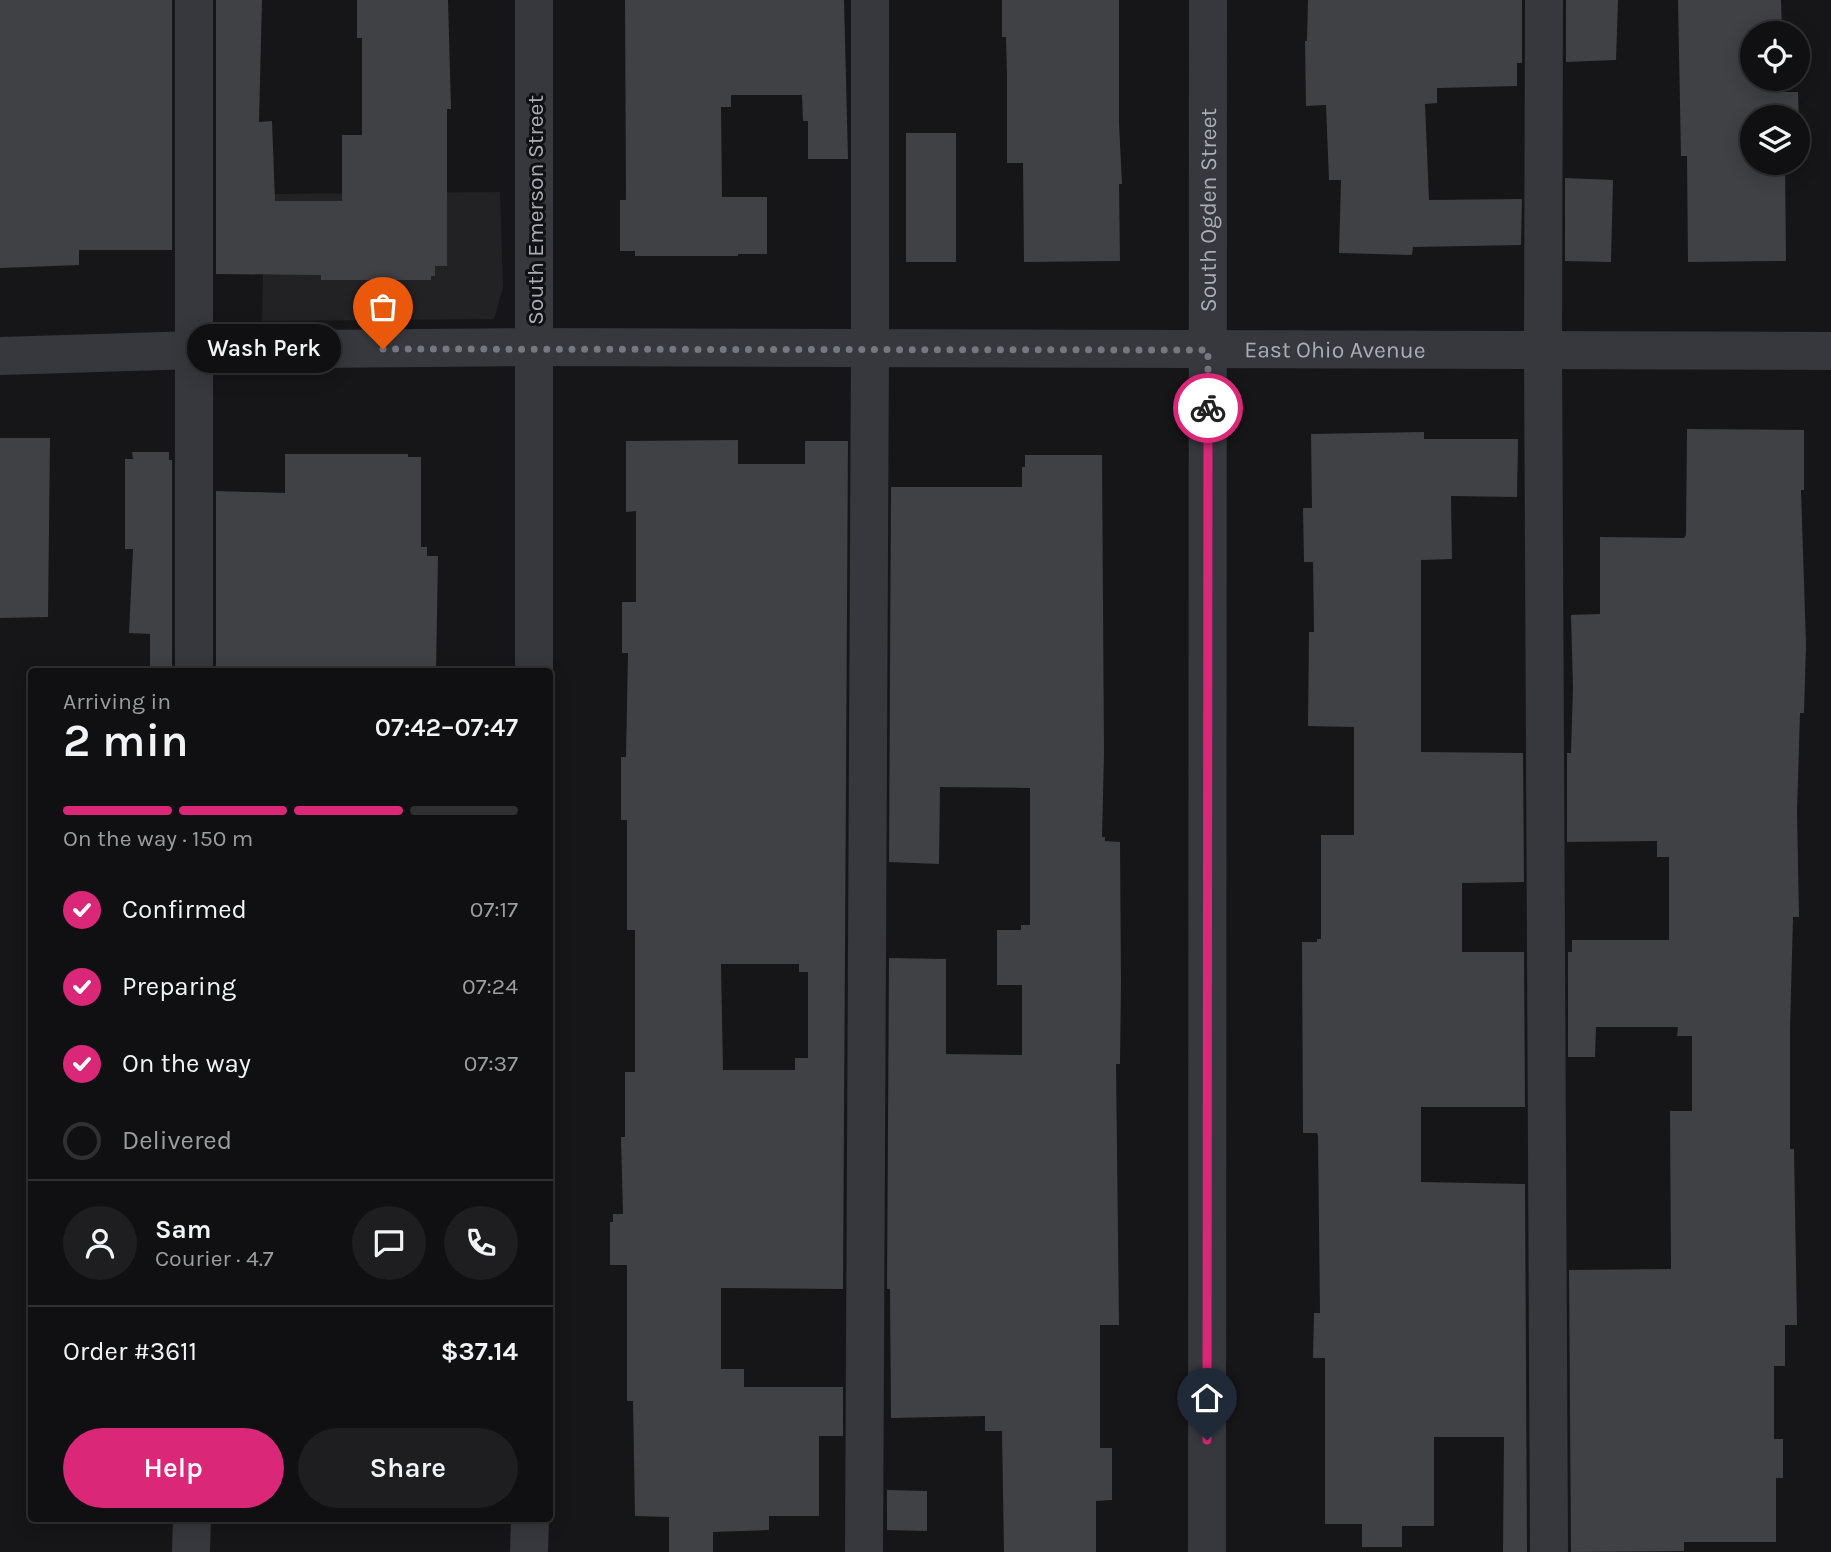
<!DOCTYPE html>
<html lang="en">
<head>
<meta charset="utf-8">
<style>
	:root { --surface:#101012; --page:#1e1e20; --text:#f1f3f6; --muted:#9c9d9f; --line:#303032; --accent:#db2777 }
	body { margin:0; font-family:Karla,sans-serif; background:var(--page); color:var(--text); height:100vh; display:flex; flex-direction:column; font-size:26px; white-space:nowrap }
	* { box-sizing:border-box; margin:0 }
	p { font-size:23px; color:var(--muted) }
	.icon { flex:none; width:38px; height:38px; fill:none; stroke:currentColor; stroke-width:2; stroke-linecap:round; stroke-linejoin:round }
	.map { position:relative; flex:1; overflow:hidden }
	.panel { position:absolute; left:28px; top:668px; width:525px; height:854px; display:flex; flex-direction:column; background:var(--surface); border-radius:7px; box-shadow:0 4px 18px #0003,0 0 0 2px var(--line) }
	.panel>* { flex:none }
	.fabs { position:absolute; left:1740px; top:21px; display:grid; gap:14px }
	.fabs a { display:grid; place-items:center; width:70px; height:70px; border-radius:50%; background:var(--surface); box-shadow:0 4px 18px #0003,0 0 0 2px var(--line); font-size:35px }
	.pin { position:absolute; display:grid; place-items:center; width:60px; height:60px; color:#fff; margin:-72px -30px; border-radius:50% 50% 50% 0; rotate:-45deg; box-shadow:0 0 7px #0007 }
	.pin .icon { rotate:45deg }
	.courier { position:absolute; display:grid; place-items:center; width:70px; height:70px; margin:-35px; border:5px solid #db2777; border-radius:50%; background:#fff; color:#222; box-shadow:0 2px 9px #0007 }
	.bubble { position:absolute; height:49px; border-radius:24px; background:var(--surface); box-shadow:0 4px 18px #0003,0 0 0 2px var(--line); font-size:23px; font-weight:600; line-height:49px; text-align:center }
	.summary em { font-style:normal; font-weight:600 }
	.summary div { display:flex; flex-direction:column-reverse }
	.summary { display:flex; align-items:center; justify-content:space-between; height:119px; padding:0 35px }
	h1 { font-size:46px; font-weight:600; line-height:52px }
	.bar { display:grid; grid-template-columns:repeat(4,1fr); gap:10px 7px; align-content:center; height:84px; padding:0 35px }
	.bar i { height:9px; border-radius:5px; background:var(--line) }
	.bar .on { background:var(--accent) }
	.bar p { grid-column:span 4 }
	.line { display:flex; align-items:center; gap:18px; padding:0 35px; border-top:2px solid var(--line) }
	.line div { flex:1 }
	.round { display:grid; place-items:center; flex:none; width:74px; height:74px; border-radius:37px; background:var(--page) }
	ol { padding:0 35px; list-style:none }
	li { display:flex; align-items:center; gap:21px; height:77px }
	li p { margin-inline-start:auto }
	li .icon { padding:7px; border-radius:50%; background:var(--accent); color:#fff; stroke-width:4 }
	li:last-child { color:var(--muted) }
	li i { width:38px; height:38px; border:4px solid var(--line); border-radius:50% }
	.action { display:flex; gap:14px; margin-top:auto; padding:14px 35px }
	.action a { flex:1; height:80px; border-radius:42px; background:var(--accent); color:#fff; font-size:28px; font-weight:600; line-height:80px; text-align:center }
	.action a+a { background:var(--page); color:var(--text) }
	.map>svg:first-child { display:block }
	.built { fill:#222225 }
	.building { fill:#404145; fill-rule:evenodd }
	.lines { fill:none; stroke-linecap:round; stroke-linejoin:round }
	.minor { stroke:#37383d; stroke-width:38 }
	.done { stroke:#757880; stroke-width:7; stroke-dasharray:0 12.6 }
	.route { stroke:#db2777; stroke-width:9 }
	.labels { text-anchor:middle; stroke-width:6; stroke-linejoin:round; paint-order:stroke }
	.street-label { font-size:23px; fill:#a8adb8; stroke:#111113 }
</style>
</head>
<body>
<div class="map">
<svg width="1831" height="1552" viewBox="0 0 1831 1552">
	<rect width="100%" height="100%" fill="#161618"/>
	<path class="built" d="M500,192L503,288L494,319L262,321L265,194Z"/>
	<g class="building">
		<path d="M0,0H172V250H79V265L0,268Z"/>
		<path d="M216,0H262L259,122L272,121L275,201H342V135H362V38H357V0H448L451,109H447V266H435V276H431V280H321V275L216,274Z"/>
		<path d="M625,0H844L848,159H808V121H803L802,95H731V107H721L722,197H767V254H738V256H635V251H620V200H626Z"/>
		<path d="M1002,0H1119V124L1122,184H1119L1120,261L1024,262L1023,163H1007V77L1006,37H1002Z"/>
		<path d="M1308,0H1522V63H1517V86L1437,88V103L1425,104L1429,200L1522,199L1521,245L1413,247L1412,255L1339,253L1341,180H1329L1326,105L1306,106L1305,41H1307Z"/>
		<path d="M1566,0H1618L1616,60L1566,62Z"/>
		<path d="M1678,0H1781L1782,33H1752V79H1783L1784,92H1798L1800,153L1797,154V117H1752V163H1785L1786,261L1688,262L1687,156H1681Z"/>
		<rect x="906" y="133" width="50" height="129"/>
		<path d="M1565,178L1613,180L1611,262L1565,261Z"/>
		<path d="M1687,429L1804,430V490H1801L1806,645L1804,713H1800L1797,812L1799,917H1793L1790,1030V1149H1794L1797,1325H1785V1366H1774V1439H1783V1478H1776V1542H1684V1551L1571,1552L1569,1270L1671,1269L1670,1111H1692V1036H1677L1678,1027H1596L1595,1057H1568V952H1572V940H1669V857H1657V841L1567,842V753H1571L1573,687L1571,615L1600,614V537L1684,538L1686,535Z"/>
		<path d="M1424,432V439H1518L1517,497L1451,496L1452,559L1421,560V752L1523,753L1524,882L1462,883V952H1524L1525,1107H1421V1182L1525,1184L1527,1552H1503L1504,1437H1434V1526H1402V1547H1362V1524H1325V1358H1313L1314,1313H1320L1318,1136L1317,1133H1303L1302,942H1317V939H1321V835H1354V727L1308,726L1309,632H1314L1313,562H1304L1303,508H1312L1311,434Z"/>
		<path d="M0,438H50L48,617L0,618Z"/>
		<path d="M738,440V464H805V441H848L843,1289L721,1288V1369H744V1387H843V1436H819V1516H769V1530L713,1532V1552H669V1517L635,1516L633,1401H627V1265H610V1222H613V1214H623L621,1137H625V1072H635V930H627V820H621V757H626L628,653H622V602H636V511L626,512V441ZM721,964H799V972H808V1058H795V1070H723Z"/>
		<path d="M132,452H169V460H172V672H150V634L129,633L133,549H125V459H133Z"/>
		<path d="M285,454H408V457H421V547H427V556H438L436,672H216V491L285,493Z"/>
		<path d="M1025,455H1102L1104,754L1102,837H1105V841L1120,842L1121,984L1120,1064H1116L1119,1325H1100V1448H1112V1500L1096,1501V1552H1004L1002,1431H985V1416L891,1418L890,1289H887L889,958L946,959V1054L1022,1055V985H997V930H1021V925H1030V788L940,787L939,864L889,862L891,487H1022V467H1025Z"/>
		<path d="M887,1490L927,1491V1531L887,1530Z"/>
	</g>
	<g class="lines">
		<g class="minor">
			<path d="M1544,0L1543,350L1549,1552"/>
			<path id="s1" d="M0,356L195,350L535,347L1831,351"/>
			<path d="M194,672V0"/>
			<path d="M534,672V0"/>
			<path d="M191,1552L192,1519"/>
			<path d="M529,1552L530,1519"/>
			<path d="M864,1552L870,350V0"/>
			<path id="s2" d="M1207,1552L1208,0"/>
		</g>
	</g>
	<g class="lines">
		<path class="done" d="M383,349L1208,350V408"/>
		<path class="route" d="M1207,1440L1208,408"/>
	</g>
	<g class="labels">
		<g class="street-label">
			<text dy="8" stroke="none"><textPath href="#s2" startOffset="1342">South Ogden Street</textPath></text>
			<text transform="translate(535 210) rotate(-90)" y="8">South Emerson Street</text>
			<text dy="8" stroke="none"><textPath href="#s1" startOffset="1335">East Ohio Avenue</textPath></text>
		</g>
	</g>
</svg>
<div class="fabs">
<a><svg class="icon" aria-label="locate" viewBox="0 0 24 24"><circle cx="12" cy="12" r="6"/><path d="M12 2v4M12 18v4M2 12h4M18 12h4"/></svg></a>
<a><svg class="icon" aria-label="layers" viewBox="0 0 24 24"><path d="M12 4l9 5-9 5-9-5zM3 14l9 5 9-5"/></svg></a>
</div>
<div class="pin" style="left:383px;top:349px;background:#ea580c"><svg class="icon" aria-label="bag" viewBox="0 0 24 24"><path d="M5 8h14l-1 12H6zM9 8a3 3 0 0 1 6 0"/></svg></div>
<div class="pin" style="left:1207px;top:1440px;background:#1f2937"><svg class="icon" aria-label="home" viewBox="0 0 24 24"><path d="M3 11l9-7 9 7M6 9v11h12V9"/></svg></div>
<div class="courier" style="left:1208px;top:408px"><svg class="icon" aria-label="bike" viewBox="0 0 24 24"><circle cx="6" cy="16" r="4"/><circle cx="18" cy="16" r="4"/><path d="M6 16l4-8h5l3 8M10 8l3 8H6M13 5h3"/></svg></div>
<div class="bubble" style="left:187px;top:324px;width:154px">Wash Perk</div>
<section class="panel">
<div class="summary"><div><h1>2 min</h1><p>Arriving in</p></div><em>07:42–07:47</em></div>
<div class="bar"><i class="on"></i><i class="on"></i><i class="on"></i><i></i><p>On the way · 150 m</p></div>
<ol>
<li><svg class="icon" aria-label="check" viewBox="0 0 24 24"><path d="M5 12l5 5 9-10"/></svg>Confirmed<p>07:17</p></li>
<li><svg class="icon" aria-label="check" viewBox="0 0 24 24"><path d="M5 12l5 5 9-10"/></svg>Preparing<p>07:24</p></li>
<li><svg class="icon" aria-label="check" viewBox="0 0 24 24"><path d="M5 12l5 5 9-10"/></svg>On the way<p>07:37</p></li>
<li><i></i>Delivered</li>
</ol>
<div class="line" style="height:126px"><a class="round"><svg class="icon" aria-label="person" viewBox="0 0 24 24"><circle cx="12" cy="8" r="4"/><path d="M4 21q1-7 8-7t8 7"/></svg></a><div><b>Sam</b><p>Courier · 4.7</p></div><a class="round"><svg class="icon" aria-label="chat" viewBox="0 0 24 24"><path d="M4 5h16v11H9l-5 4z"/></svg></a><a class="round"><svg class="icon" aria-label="phone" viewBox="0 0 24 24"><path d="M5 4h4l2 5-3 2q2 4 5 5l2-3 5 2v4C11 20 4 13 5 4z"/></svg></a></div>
<div class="line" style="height:91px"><div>Order #3611</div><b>$37.14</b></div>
<div class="action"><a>Help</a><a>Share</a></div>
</section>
</div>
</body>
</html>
